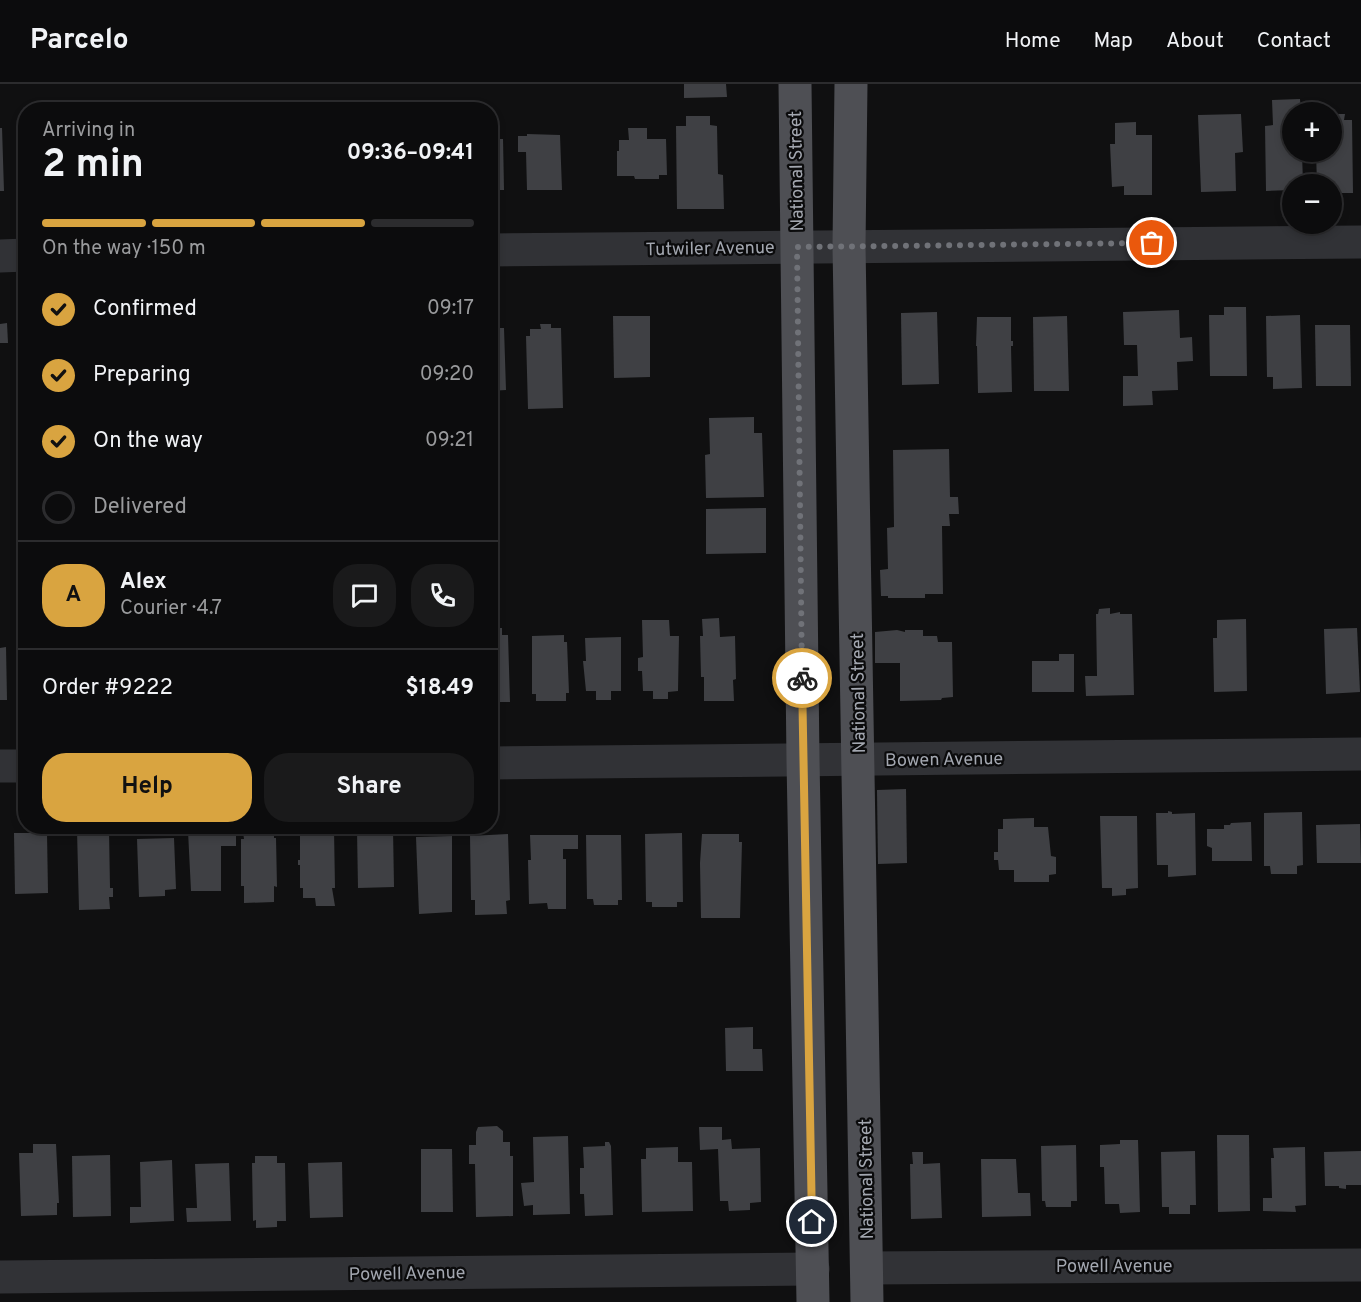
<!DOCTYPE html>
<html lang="en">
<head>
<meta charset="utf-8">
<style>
	:root { --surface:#0c0c0d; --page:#1a1a1b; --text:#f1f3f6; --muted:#9a9b9d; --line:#2c2c2e; --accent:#d9a440 }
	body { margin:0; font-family:Overpass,sans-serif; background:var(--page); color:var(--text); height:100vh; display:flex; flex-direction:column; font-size:22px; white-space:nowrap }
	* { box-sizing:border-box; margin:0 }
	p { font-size:20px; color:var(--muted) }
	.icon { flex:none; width:33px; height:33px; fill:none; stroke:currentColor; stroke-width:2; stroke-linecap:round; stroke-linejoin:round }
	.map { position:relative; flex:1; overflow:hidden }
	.sheet { position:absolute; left:18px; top:18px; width:480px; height:732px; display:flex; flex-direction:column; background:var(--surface); border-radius:24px; box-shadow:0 3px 9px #0003,0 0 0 2px var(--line) }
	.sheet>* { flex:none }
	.controls { position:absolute; left:1282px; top:18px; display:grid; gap:12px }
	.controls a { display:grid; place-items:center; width:60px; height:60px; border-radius:50%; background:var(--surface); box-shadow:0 3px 9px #0003,0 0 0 2px var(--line); font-size:30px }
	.pin { position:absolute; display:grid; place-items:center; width:51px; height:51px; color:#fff; margin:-26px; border:3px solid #fff; border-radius:50%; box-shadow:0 2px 6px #0007 }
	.courier { position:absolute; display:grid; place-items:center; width:60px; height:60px; margin:-30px; border:4px solid #d9a440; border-radius:50%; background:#fff; color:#222; box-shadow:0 2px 8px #0007 }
	.head em { font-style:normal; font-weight:700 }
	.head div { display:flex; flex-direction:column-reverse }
	.head { display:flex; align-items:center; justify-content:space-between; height:102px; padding:0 24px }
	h1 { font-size:39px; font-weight:700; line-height:45px }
	.bar { display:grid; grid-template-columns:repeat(4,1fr); gap:9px 6px; align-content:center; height:72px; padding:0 24px }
	.bar i { height:8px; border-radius:4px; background:var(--line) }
	.bar .current { background:var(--accent) }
	.bar p { grid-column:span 4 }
	.line { display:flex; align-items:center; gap:15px; padding:0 24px; border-top:2px solid var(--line) }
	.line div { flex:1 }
	.round { display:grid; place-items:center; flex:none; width:63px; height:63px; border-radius:24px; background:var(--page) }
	ol { padding:0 24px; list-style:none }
	li { display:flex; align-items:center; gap:18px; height:66px }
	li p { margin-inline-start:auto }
	li .icon { padding:6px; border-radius:50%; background:var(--accent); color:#111; stroke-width:4 }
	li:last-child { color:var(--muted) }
	li i { width:33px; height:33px; border:3px solid var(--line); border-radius:50% }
	.button { display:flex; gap:12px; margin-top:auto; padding:12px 24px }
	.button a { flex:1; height:69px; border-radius:24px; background:var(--accent); color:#111; font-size:24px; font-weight:700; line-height:69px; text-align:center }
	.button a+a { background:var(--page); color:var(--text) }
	header { display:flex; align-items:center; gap:36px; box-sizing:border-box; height:84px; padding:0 30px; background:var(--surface); border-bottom:2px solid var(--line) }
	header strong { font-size:28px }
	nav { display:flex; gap:33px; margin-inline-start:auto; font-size:21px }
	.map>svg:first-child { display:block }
	.building { fill:#3f4044 }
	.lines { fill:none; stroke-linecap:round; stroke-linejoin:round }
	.minor { stroke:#313236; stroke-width:33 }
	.major { stroke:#4e4f54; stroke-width:33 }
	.done { stroke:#707278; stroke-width:6; stroke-dasharray:0 10.8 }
	.route { stroke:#d9a440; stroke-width:8 }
	.labels { text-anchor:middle; stroke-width:4.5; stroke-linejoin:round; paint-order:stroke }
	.street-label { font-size:18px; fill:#a3a7b0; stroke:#0b0b0c }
</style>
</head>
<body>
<header>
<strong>Parcelo</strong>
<nav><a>Home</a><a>Map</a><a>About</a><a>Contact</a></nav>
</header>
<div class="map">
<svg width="1361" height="1218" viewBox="0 0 1361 1218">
	<rect width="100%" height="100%" fill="#101011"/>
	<g class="building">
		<path d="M684,0H726L727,13L684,14Z"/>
		<path d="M1300,15L1301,28H1293V68H1302L1303,100H1293V106L1266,107L1265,42L1273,41L1272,16Z"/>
		<path d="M1241,30L1243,68L1235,69L1236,107L1201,108L1198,31Z"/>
		<path d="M1332,30H1345L1344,36H1352L1353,109H1332V100H1317L1316,68H1332Z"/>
		<path d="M686,32H710V41L717,42L718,90L723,91L724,125H677L676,42H686Z"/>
		<path d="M1136,38V51H1152V111H1124V102L1112,103L1110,60H1115V39Z"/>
		<path d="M0,44H2L4,107H0Z"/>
		<path d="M628,44H647V55H666L667,91H659V95H635L634,92H617V67H619V56H629Z"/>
		<path d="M527,50L560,51L562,106H527L526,68H518V52H527Z"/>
		<rect x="18" y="53" width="8" height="47"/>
		<path d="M490,55H503L504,106H490Z"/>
		<path d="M1224,223H1246L1247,292H1210L1209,231H1224Z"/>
		<path d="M1179,226L1180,254L1192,253L1193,277L1177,278L1178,306L1152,307L1153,321L1123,322V292H1138L1137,261H1124L1123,228Z"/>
		<path d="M937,228L939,300L902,301L901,229Z"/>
		<path d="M1300,231L1302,304L1273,305V293H1267L1266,232Z"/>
		<path d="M613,232H650V293L614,294Z"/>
		<path d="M1067,232L1069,307H1034L1033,233Z"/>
		<path d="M977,233H1011V257H1013V262H1011L1012,308L978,309L977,262H976Z"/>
		<path d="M7,239L8,259H0V240Z"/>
		<path d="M490,239H493L494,244H504L506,306L490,307Z"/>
		<path d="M540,240H551V244H561L563,324L528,325L526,252H530V245H541Z"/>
		<path d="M1315,241H1350L1351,302H1316Z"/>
		<path d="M26,264V322H18L16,284H21V265Z"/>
		<path d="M754,333V349H762L764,413L706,414L705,371L710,370L709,334Z"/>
		<path d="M949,365L950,413H958L959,430H949L950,442H942L943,510H925V514H888V512H881L880,486L888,485L887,444L894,443L893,366Z"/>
		<path d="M766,424V469L706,470V425Z"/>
		<path d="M1110,524V530L1120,528V530H1132L1134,611L1086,612L1085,592H1097L1096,530H1098L1099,525Z"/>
		<path d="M719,534L720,553L735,552L736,595L733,596L734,617H704V593H701L700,552H703L702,535Z"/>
		<path d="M1246,535L1247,607L1214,608L1213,554H1217V536Z"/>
		<path d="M642,536H669L670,552H679L678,607L668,608V615H653V607H643L642,587H638V574L643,573Z"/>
		<path d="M490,544H502V551H508L510,618H490Z"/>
		<path d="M1357,544L1360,608L1326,610L1324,545Z"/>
		<path d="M897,546L905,548V546H923V552H937L938,558H952L953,613L942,614L941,616L900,617V579H875V548Z"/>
		<path d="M20,550H26V624L21,625L20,617H17V570H20Z"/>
		<path d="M564,551V558H567L569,609H566V617H536V610H532V552Z"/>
		<path d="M621,553V607H611V616H596V607H586L583,577H586L585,554Z"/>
		<path d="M6,563L7,616H0V564Z"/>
		<path d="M1059,570H1074V608H1032V577H1059Z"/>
		<path d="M906,705L907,779L878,780L877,706Z"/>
		<path d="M1168,727L1172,728V730L1195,729L1196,791L1168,793V781H1157L1156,729H1168Z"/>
		<path d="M1302,728L1303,781L1297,782V790H1271L1270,782H1264V729Z"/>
		<path d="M1100,732H1137L1138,804L1126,805V811L1112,812V804H1102Z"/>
		<path d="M1034,734V743H1048L1051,772L1056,773V790L1049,791V798H1014V786H999L998,776H994V768H998V745H1003V735Z"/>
		<path d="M1251,738L1252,777H1212V764L1207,762V745H1224V741H1230L1231,739Z"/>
		<path d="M1360,740L1361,779H1317L1316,741Z"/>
		<path d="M334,745L335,804H332L335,822H316L315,814H303V804H300V781H298V776H300V746Z"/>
		<path d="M393,745L394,803L358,804L357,746Z"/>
		<path d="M77,746H109L110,804H113V813H109L110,825L79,826Z"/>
		<path d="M236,746V762H221V807H191L188,747Z"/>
		<path d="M274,747V754H276L277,803L274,802V818L244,819V802H241V755H244L243,748Z"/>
		<path d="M14,749H47L48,809L15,810Z"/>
		<path d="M682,749L683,818H677V823H652V818H646L645,750Z"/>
		<path d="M508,750L510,816L506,817L507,830L475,831V816H471L470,752Z"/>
		<path d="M702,750H739V758H742L740,834H701L700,779Z"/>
		<path d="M530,751H578V765H563V775H566V825H548L547,819L529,820L528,776H531Z"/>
		<path d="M586,751H621L622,816H618V821H594L593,815H587Z"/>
		<path d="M452,752V828L419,830L416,753Z"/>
		<path d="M174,754L176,805L165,806V812L139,813L137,755Z"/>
		<path d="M753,943V965H762L763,987H726L725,944Z"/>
		<path d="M497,1042L503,1047V1058H510V1072H513V1132L476,1133L475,1080H469V1061H476V1048L478,1043Z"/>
		<path d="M699,1043H722V1056L731,1055L732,1065L760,1064L761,1118L750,1119V1126L729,1127L728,1117H720L718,1065L700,1066Z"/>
		<path d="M1217,1051H1249L1250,1127L1218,1128Z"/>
		<path d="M568,1052L570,1130L533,1131V1121L524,1122L521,1099L534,1098L533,1053Z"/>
		<path d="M1120,1056H1138L1140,1128L1120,1129L1119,1120H1105L1104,1083H1100V1061L1120,1060Z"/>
		<path d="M605,1058H609L611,1062L613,1131L585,1132L584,1110H580V1084H584L583,1063L605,1062Z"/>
		<path d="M33,1060H56L59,1119H57V1131L21,1132L19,1069H33Z"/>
		<path d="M1076,1061L1077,1117H1071V1123H1046L1045,1117H1042L1041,1062Z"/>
		<path d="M678,1063V1078H692L693,1127L642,1128L641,1075H646V1064Z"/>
		<path d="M1305,1063L1306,1121L1295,1122L1296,1128L1263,1127V1114H1272L1271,1074H1274L1273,1064Z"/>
		<path d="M421,1065H452L453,1128H421Z"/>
		<path d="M1195,1067L1196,1121H1190V1130H1169V1123H1162L1161,1068Z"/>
		<path d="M1361,1067V1101H1346V1105L1339,1104V1102H1325L1324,1068Z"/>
		<path d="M912,1068H923V1080L940,1079L942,1134L911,1135L910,1080H913Z"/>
		<path d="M110,1071L111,1132L73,1133L72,1072Z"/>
		<path d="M255,1072H277V1079H285L286,1137H277V1143L256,1144V1136L253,1137L252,1079H255Z"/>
		<path d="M981,1075H1016L1018,1109H1030L1031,1132L982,1133Z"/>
		<path d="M172,1076L174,1137L130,1139V1123H141L140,1078Z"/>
		<path d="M342,1078L343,1133L310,1134L308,1079Z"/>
		<path d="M229,1079L231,1137L187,1138L186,1124H197L195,1080Z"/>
	</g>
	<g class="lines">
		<g class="minor">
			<path d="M490,166L1361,158"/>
			<path d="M0,172L26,171"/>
			<path d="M490,679L1361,670"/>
			<path d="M0,682H26"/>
			<path d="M867,1184L1361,1181"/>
			<path d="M0,1193L813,1185"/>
		</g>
		<g class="major">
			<path d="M795,0L803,676L813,1218"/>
			<path d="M851,0L849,162L867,1218"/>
		</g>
	</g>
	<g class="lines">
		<path class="done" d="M802,594L797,163L1152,159"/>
		<path class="route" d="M802,594L812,1138"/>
	</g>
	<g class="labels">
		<g class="street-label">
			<text transform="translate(796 87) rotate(-91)" y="6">National Street</text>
			<text transform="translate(710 164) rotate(-1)" y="6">Tutwiler Avenue</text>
			<text transform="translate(858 609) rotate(-91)" y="6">National Street</text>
			<text transform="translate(944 675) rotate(-1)" y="6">Bowen Avenue</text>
			<text transform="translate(866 1095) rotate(-91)" y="6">National Street</text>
			<text x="1114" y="1188">Powell Avenue</text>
			<text transform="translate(407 1189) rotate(-1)" y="6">Powell Avenue</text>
		</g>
	</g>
</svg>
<div class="controls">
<a>+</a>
<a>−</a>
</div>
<div class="pin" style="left:1152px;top:159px;background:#ea580c"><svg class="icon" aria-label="bag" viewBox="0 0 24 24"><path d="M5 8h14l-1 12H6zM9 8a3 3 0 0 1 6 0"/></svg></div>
<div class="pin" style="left:812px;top:1138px;background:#1f2937"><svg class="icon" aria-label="home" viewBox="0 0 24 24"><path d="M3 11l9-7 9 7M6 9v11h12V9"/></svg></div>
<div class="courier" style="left:802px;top:594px"><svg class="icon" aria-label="bike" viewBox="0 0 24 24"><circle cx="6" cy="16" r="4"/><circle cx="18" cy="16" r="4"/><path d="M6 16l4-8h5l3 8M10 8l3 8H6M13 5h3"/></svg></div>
<section class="sheet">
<div class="head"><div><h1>2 min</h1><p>Arriving in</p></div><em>09:36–09:41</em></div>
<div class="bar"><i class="current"></i><i class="current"></i><i class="current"></i><i></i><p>On the way · 150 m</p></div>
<ol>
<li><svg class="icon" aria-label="check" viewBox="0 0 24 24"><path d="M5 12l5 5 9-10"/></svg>Confirmed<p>09:17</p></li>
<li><svg class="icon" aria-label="check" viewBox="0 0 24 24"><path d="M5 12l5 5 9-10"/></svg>Preparing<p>09:20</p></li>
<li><svg class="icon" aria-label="check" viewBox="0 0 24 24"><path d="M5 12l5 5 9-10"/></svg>On the way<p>09:21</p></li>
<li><i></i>Delivered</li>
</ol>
<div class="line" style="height:108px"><b class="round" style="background:var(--accent);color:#111">A</b><div><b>Alex</b><p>Courier · 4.7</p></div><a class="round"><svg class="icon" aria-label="chat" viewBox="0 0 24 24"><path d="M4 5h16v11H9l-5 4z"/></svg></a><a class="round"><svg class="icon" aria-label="phone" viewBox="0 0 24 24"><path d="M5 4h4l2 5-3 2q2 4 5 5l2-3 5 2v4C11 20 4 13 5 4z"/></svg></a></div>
<div class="line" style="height:78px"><div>Order #9222</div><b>$18.49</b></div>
<div class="button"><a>Help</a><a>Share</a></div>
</section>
</div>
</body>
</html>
